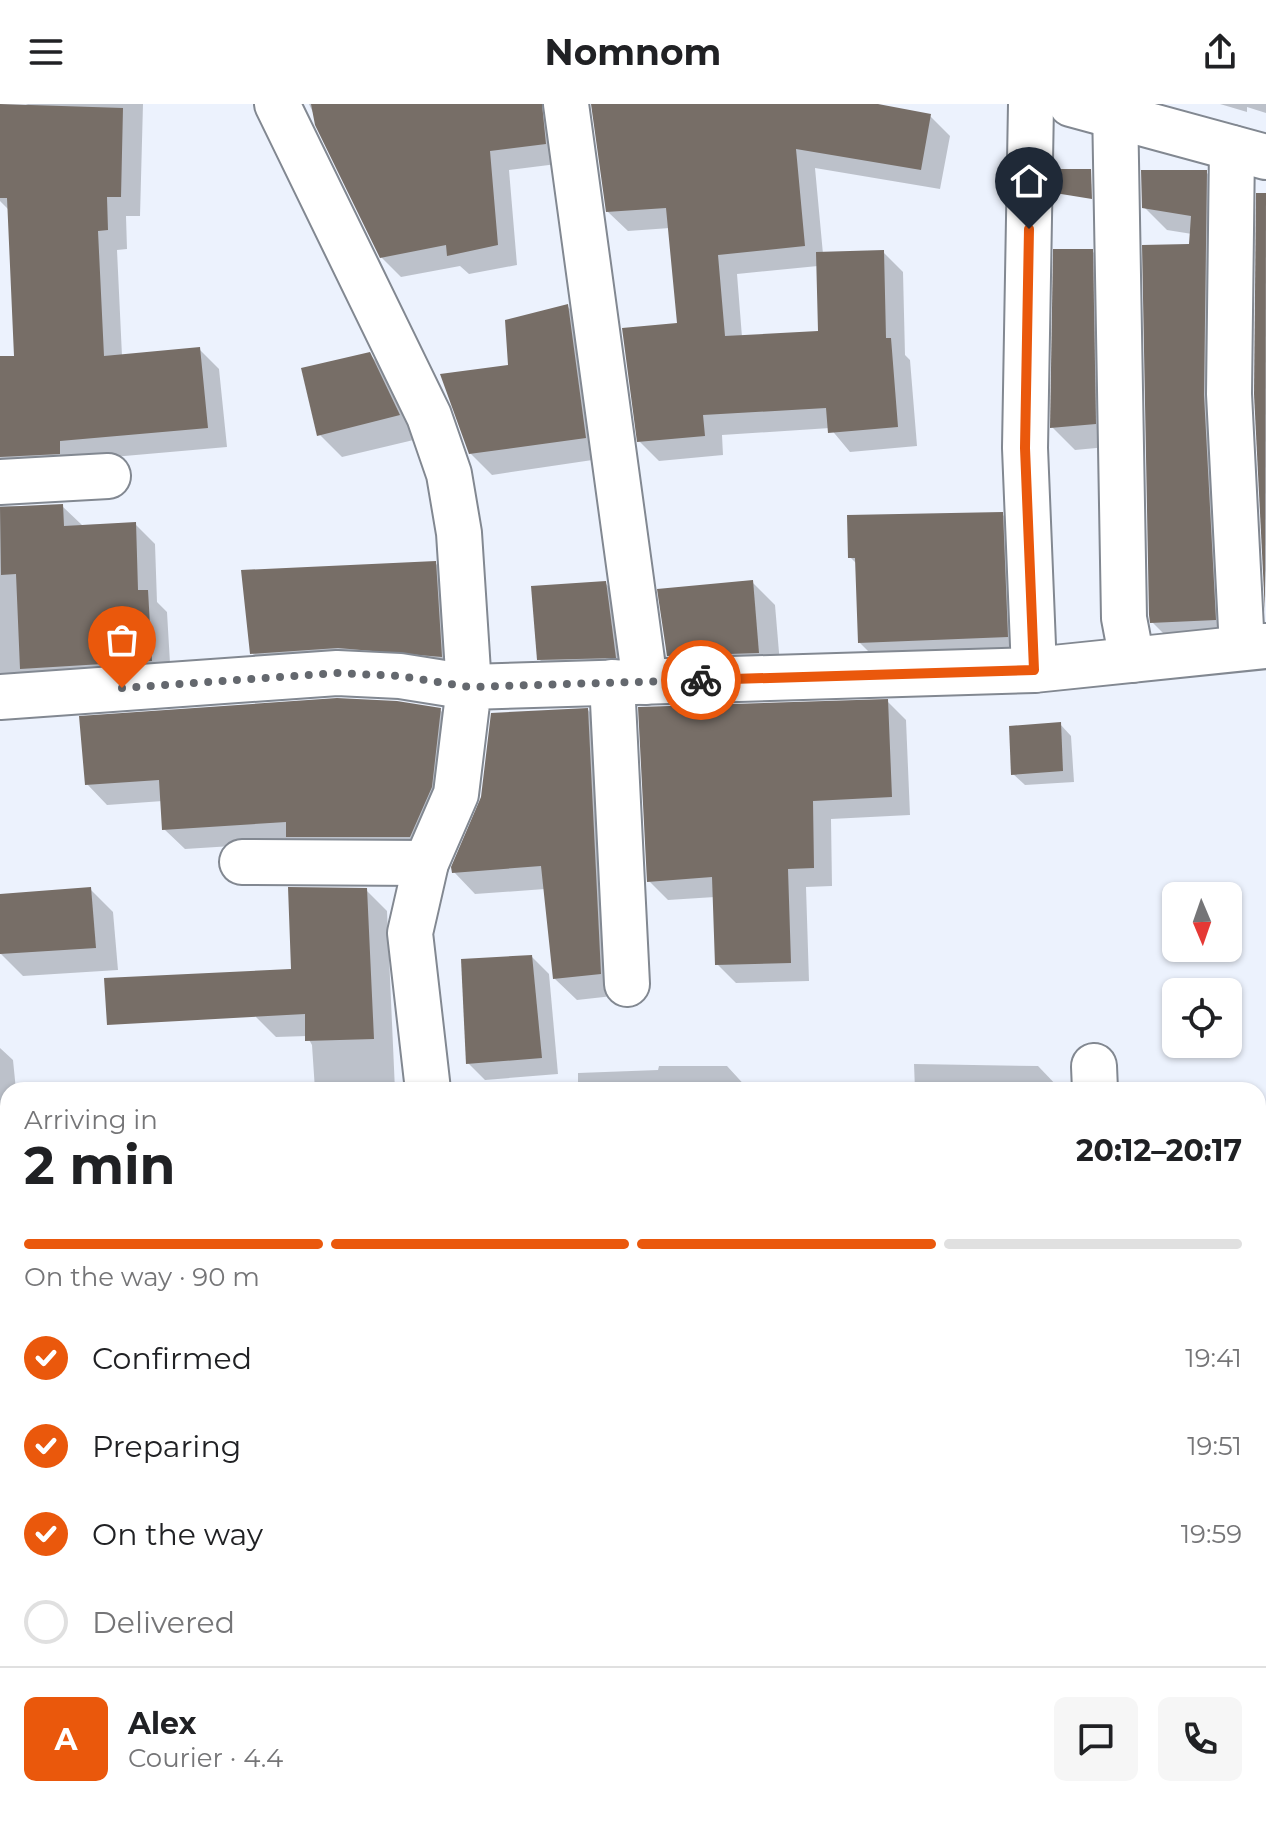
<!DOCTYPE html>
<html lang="en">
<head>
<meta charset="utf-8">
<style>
	:root { --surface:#fff; --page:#f6f6f6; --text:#202124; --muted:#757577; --line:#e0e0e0; --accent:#ea580c }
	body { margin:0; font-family:Montserrat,sans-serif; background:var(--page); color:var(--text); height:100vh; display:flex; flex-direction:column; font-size:30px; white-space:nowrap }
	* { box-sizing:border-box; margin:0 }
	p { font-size:26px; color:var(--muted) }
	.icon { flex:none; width:44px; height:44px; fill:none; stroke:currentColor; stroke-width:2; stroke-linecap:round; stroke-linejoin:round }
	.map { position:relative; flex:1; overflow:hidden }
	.details { position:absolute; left:0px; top:978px; width:1266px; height:746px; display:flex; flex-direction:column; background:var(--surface); border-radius:24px 24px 0 0; box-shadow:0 2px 6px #0004 }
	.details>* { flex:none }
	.needle { width:52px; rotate:178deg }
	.buttons { position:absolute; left:1162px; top:778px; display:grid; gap:16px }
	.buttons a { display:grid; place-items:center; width:80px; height:80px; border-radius:12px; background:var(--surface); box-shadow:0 2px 6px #0004; font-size:40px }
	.pin { position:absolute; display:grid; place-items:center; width:68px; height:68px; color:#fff; margin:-82px -34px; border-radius:50% 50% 50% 0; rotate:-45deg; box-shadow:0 0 8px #0007 }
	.pin .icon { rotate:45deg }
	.courier { position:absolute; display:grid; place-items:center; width:80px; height:80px; margin:-40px; border:6px solid #ea580c; border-radius:50%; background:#fff; color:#222; box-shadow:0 2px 10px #0007 }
	.headline em { font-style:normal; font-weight:700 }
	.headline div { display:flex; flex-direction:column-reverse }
	.headline { display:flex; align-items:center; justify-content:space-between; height:136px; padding:0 24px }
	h1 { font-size:52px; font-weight:700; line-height:60px }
	.bar { display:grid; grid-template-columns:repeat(4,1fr); gap:12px 8px; align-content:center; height:96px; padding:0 24px }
	.bar i { height:10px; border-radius:6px; background:var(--line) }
	.bar .current { background:var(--accent) }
	.bar p { grid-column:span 4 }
	.line { display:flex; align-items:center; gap:20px; padding:0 24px; border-top:2px solid var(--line) }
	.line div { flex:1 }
	.round { display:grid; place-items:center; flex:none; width:84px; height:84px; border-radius:12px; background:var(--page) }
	ol { padding:0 24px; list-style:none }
	li { display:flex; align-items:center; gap:24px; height:88px }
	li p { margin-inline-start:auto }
	li .icon { padding:8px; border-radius:50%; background:var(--accent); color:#fff; stroke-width:4 }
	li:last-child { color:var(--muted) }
	li i { width:44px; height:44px; border:4px solid var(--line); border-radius:50% }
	header { display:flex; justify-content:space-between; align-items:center; height:104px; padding:0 24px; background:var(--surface); font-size:36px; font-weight:700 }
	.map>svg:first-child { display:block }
	.shadow { fill:#0003; fill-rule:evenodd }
	.building { fill:#776e67 }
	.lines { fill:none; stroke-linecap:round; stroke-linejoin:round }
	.street-casing { stroke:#828891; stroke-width:48 }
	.street { stroke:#fff; stroke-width:44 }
	.done { stroke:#64686e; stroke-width:8; stroke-dasharray:0 14.4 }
	.route { stroke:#ea580c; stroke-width:10 }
</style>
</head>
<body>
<header><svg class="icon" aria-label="menu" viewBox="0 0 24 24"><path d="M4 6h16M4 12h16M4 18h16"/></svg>Nomnom<svg class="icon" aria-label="share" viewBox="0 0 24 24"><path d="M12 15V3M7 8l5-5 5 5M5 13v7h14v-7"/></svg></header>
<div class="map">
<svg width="1266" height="1723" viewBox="0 0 1266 1723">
	<rect width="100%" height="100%" fill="#ecf2fd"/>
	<g class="shadow">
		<path d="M28,0H143L140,112H126L127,145L117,146L122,252L199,245L219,265L227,343L79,356L0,383V254H16L9,106L0,97V12Z"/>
		<path d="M309,0H570L565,59L509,66L517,161L469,170L460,162L401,173L381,153Z"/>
		<path d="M593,0H873L930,12L950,32L940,85L815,64L823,150L883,148L903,168L905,251L910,256L917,342L850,348L830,324L722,331L723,351L659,357L639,337L679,221L670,124L628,127L608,108ZM818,162L820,229L742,233L737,170Z"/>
		<path d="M1220,0H1266V9L1247,3V8Z"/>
		<path d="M1206,68L1229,91L1238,538L1175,541L1152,518L1192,130L1167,126L1144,103Z"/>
		<path d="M1258,91H1266V485L1256,289Z"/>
		<path d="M1092,147L1115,170L1118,342L1075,346L1052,323Z"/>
		<path d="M568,203L589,224L606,354L492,371L470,349L510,263Z"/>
		<path d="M369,250L392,273L422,334L342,353L319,330Z"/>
		<path d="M0,402H62L82,421L135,420L155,440L157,498L167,508L171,576L0,583Z"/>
		<path d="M1002,410L1025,433L1030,555L883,562L860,539L857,460L850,453Z"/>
		<path d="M435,459L451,474L457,568L267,565L252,549Z"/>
		<path d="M752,478L775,501L781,572L692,574L669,551Z"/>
		<path d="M605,479L628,502L638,576L562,578L539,555Z"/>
		<path d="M887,597L906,616L910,711L831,715L832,782L806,783L809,877L736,879L717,860L715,793L668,796L649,777Z"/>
		<path d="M440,606L461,626L430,752L294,738L185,745L164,725L163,697L107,701L87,680Z"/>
		<path d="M588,606L609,628L622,891L577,896L555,875L545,785L475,790L454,768Z"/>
		<path d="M1060,620L1071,632L1074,678L1025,681L1013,670Z"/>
		<path d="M90,785L113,808L118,866L23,872L0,849V792Z"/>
		<path d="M366,786L387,807L395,986H315L312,941L307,932L276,933L255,912Z"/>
		<path d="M532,853L549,870L558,970L485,976L468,959Z"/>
		<path d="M0,944L13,956L16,986H8V1257H0Z"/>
		<path d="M914,960L1038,962L1061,986H915Z"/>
		<path d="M659,962H727L749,986H578V969L658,966Z"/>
		<rect x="0" y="1326" width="8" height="84"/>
		<path d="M417,1716H787L818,1723H416Z"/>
		<path d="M1009,1716H1231V1723H1011Z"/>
	</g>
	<g class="building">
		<path d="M0,0L123,4L121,93H107L108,126L98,127L104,252L200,243L208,324L60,337V350L0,353V252H14L7,94H0Z"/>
		<path d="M311,0H542L546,40L490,47L498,141L447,152L446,141L380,154L315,21Z"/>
		<path d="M591,0H878L931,10L921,66L796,45L805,142L718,151L725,232L818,227L816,148L884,146L886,234H891L898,323L828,329L826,304L703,311L705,332L637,338L622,224L677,219L666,104L606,108Z"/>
		<path d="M1057,65H1091L1092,95L1055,89Z"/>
		<path d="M1141,66H1207L1204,291L1216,516L1150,519L1149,511L1142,141L1189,140L1191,112L1142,104Z"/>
		<path d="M1256,89H1266L1265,508L1254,290Z"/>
		<path d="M1053,145H1093L1096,320L1050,324Z"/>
		<path d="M568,200L586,334L469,350L440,270L508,261L505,216Z"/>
		<path d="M370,248L400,311L317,332L301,264Z"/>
		<path d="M63,400L64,422L136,418L138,486H148L152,557L20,565L16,470L1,471L0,403Z"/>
		<path d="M1003,408L1008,533L858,539L855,454H848L847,411Z"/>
		<path d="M436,457L442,553L338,544L250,550L241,466Z"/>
		<path d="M753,476L759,549L667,552L657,485Z"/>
		<path d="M606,477L616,554L537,556L531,482Z"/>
		<path d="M337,594L397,597L441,604L432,683L410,733H286V718L162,726L159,676L85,681L79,612Z"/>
		<path d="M888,595L892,693L813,697L814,764L788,765L791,859L715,861L712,773L647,778L638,603Z"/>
		<path d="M588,604L601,870L553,875L541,762L452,769L451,763L481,693L491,609Z"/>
		<path d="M1061,618L1063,667L1011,671L1009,622Z"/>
		<path d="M91,783L96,844L0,850V790Z"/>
		<path d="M288,783L367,784L374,935L305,937V910L107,921L104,874L291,865Z"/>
		<path d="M532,851L542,954L466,960L461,855Z"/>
	</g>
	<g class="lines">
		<defs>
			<g id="street">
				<path d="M566,0L645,578"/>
				<path d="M1031,0L1025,344L1034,566"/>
				<path d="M1071,0L1266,53"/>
				<path d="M1115,0L1124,514L1132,556"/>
				<path d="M1232,44L1229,290L1242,544"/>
				<path d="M0,378L108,372"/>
				<path d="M612,578L627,880"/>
				<path d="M0,593L337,569L400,572L469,583L459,429L449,370L429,312L277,0"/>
				<path d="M242,758L426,759"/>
				<path d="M1094,962L1095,986"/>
				<path d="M428,986L410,829L426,759L456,690L469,583L1034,566L1266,542"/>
				<path d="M0,1295H8"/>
				<path d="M0,1476L8,1477"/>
				<path d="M842,1716L882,1723"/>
				<path d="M128,1723V1716"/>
				<path d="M979,1723L984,1716"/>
			</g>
		</defs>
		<use href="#street" class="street-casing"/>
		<use href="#street" class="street"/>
	</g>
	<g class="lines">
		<path class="done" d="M122,584L337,569L400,572L469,583L701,576"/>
		<path class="route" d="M701,576L1034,566L1025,344L1029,125"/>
	</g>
</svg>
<div class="buttons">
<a><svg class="needle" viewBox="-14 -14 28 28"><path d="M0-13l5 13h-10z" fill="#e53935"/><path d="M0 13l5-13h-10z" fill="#757577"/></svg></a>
<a><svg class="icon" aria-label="locate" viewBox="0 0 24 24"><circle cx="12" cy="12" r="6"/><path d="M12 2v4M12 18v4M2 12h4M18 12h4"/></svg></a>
</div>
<div class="pin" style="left:122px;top:584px;background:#ea580c"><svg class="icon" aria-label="bag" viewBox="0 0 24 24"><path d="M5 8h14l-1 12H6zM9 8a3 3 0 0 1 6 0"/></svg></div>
<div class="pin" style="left:1029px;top:125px;background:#1f2937"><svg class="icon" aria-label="home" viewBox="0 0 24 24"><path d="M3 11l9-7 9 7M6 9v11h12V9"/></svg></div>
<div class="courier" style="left:701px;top:576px"><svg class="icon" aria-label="bike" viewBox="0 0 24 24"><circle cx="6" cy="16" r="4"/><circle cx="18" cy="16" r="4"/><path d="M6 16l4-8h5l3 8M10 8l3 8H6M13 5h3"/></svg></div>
<section class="details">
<div class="headline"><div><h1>2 min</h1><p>Arriving in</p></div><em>20:12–20:17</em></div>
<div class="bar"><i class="current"></i><i class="current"></i><i class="current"></i><i></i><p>On the way · 90 m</p></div>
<ol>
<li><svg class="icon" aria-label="check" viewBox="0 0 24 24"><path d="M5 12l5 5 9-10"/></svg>Confirmed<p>19:41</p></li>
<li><svg class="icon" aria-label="check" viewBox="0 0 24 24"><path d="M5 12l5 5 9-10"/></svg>Preparing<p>19:51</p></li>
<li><svg class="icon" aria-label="check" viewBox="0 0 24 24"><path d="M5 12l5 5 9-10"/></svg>On the way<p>19:59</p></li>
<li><i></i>Delivered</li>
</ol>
<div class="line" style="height:144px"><b class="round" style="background:var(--accent);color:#fff">A</b><div><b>Alex</b><p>Courier · 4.4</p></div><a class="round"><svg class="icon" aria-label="chat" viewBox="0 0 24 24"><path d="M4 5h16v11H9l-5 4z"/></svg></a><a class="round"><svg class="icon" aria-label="phone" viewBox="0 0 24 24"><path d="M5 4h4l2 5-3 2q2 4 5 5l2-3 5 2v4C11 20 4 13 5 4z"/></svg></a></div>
</section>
</div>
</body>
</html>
